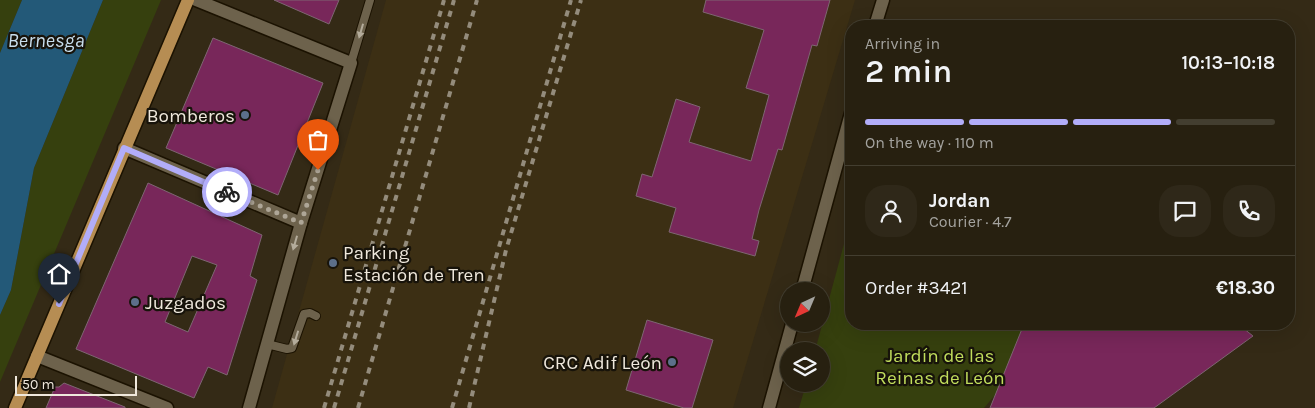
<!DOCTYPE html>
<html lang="en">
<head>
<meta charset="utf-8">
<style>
	:root { --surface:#272010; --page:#2f2819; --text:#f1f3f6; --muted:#a4a39f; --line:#433e30; --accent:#b2adf9 }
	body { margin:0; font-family:Karla,sans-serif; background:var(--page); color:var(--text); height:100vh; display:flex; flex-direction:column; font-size:19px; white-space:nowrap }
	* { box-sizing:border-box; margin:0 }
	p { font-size:16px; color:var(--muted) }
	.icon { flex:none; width:28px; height:28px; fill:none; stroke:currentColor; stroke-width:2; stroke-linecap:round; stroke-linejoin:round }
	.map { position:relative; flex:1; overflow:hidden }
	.details { position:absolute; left:845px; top:20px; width:450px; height:310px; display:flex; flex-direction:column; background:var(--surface); border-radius:20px; box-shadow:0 5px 20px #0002,0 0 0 1px var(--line) }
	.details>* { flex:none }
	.needle { width:32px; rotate:224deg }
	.fabs { position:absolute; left:780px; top:282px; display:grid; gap:10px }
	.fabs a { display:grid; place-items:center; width:50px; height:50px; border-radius:50%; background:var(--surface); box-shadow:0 5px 20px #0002,0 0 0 1px var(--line); font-size:25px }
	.scale { position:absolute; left:15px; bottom:12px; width:122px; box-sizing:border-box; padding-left:5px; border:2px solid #efe8dc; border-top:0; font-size:14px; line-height:18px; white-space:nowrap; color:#efe8dc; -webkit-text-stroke:4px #17130a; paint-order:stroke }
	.pin { position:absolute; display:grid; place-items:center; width:42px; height:42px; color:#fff; margin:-51px -21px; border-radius:50% 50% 50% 0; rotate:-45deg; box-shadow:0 0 5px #0007 }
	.pin .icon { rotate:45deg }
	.courier { position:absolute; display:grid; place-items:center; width:50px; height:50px; margin:-25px; border:4px solid #b2adf9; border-radius:50%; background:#fff; color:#222; box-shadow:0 1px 6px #0007 }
	.overview em { font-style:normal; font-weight:600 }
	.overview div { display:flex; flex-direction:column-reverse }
	.overview { display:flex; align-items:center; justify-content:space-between; height:85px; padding:0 20px }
	h1 { font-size:32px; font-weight:600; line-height:38px }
	.bar { display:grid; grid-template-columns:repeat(4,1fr); gap:8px 5px; align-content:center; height:60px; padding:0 20px }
	.bar i { height:6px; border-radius:4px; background:var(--line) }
	.bar .selected { background:var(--accent) }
	.bar p { grid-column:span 4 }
	.line { display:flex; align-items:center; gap:12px; padding:0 20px; border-top:1px solid var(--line) }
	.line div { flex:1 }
	.round { display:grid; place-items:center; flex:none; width:52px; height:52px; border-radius:20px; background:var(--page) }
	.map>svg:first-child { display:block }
	.built { fill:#3c2f14 }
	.green { fill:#36400e }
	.water { fill:#235978 }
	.building { fill:#78275a; stroke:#7e6672; fill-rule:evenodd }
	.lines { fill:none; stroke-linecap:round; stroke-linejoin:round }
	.lane-casing { stroke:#1b1201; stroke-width:10 }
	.street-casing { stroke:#1b1201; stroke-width:15 }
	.primary-casing { stroke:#1b1201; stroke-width:15 }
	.lane { stroke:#6d624c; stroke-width:8 }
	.street { stroke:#6d624c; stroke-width:12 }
	.primary { stroke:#b68d53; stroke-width:12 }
	.rail { stroke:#948c7c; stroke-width:4; stroke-dasharray:6 6; stroke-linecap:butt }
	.oneway { fill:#b4ac9b }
	.done { stroke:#aea697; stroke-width:5; stroke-dasharray:0 9 }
	.route { stroke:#b2adf9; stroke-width:6 }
	.service-dot { fill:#5c6f8a; stroke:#17130a; stroke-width:2 }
	.labels { text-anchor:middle; stroke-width:4.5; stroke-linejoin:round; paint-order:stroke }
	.poi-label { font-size:19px; fill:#efe8dc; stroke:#17130a; text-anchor:end }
	.park-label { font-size:19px; fill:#c1dd5c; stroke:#17130a }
	.water-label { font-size:20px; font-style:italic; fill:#c8deed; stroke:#17130a }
</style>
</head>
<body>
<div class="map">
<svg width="1315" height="408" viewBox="0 0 1315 408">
	<rect width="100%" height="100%" fill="#342a16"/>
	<path class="built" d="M386,0H855L733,408H272Z"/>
	<g class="green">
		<path d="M0,0H22L0,53Z"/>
		<path d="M103,0H161L0,382V315L11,290L34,168Z"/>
		<path d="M851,218V324H1055L984,408H799L806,384H821V351H815Z"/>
	</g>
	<path class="water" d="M22,0H103L34,168L11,290L0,315V53Z"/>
	<g class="building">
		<path d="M274,0H339L329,24Z"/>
		<path d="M706,0H830L817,46L812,45L782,150L778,149L759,210L752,239L759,241L755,256L669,232L676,208L636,196L642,174L652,177L676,99L700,107L689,142L751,161L769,95L746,88L764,30L703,12Z"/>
		<path d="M213,38L323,83L278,195L166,148Z"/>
		<path d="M148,183L262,235L250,276L257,280L227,375L208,367L194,398L76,349ZM192,256L217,265L188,332L165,322Z"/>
		<path d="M647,320L713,340L692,408H684L626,390Z"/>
		<path d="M1024,324H1238L1253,336L1154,408H990Z"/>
		<path d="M64,383L125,407V408H46L55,387H59Z"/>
	</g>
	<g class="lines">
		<defs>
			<g id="lane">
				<path d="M351,63L370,0"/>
				<path d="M267,344L287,349L292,348L304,314L310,313L316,316"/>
			</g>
			<g id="street">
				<path d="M196,0L351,63L301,223L249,408"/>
				<path d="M875,26L883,0"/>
				<path d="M124,148L301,223"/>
				<path d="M802,291L851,113"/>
				<path d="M37,356L167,408"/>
				<path d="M769,408L792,324"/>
			</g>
			<path id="primary" d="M15,408L188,0"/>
		</defs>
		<use href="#lane" class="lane-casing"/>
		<use href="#street" class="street-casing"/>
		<use href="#primary" class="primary-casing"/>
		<use href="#lane" class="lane"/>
		<use href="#street" class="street"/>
		<use href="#primary" class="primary"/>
		<g class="rail">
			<path d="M324,408L444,0"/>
			<path d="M334,408L454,0"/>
			<path d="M358,408L477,0"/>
			<path d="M452,408L571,0"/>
			<path d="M469,408L506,250L581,0"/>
		</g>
	</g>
	<defs><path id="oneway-solid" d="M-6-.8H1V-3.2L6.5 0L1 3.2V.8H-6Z" transform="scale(1.25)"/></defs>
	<g class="oneway">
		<use href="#oneway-solid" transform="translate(361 31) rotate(106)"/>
		<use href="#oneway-solid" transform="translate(295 243) rotate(106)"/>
		<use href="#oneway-solid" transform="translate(296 338) rotate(107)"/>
	</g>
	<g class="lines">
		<path class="done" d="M227,192L301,223L318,170"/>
		<path class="route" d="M59,304L124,148L227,192"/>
	</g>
	<g class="service-dot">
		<circle cx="245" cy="115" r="5"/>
		<circle cx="333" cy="263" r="5"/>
		<circle cx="135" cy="302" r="5"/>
		<circle cx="672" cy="362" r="5"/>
	</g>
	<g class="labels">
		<g class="poi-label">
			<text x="235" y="122">Bomberos</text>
			<text x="343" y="259" text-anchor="start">Parking<tspan x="343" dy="22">Estación de Tren</tspan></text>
			<text x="145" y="309" text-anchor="start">Juzgados</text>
			<text x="662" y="369">CRC Adif León</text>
		</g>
		<g class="park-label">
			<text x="940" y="362">Jardín de las<tspan x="940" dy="22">Reinas de León</tspan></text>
		</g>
		<g class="water-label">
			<text x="46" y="47">Bernesga</text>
		</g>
	</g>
</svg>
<div class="fabs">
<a><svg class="needle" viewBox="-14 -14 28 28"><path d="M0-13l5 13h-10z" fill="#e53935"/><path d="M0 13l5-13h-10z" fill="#a4a39f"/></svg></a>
<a><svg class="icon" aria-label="layers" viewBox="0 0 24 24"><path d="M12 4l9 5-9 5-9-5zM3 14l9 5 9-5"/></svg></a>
</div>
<div class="scale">50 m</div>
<div class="pin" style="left:318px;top:170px;background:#ea580c"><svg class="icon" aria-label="bag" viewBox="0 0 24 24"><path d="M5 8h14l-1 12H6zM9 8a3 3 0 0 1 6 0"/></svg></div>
<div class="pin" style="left:59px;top:304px;background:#1f2937"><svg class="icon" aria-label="home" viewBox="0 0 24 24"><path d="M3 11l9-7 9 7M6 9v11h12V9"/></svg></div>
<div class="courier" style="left:227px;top:192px"><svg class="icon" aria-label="bike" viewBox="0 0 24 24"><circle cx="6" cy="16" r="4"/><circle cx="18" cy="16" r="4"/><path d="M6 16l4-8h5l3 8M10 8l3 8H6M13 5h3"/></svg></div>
<section class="details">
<div class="overview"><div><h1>2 min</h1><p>Arriving in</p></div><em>10:13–10:18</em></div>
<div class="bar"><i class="selected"></i><i class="selected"></i><i class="selected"></i><i></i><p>On the way · 110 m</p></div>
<div class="line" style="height:90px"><a class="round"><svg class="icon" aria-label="person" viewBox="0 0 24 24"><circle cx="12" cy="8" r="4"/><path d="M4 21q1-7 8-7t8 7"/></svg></a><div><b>Jordan</b><p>Courier · 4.7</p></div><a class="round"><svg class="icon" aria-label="chat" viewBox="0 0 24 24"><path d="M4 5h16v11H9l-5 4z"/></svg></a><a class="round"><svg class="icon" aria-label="phone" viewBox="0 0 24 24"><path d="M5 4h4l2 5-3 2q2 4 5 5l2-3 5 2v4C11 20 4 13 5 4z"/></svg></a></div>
<div class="line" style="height:65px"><div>Order #3421</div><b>€18.30</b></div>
</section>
</div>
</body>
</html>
